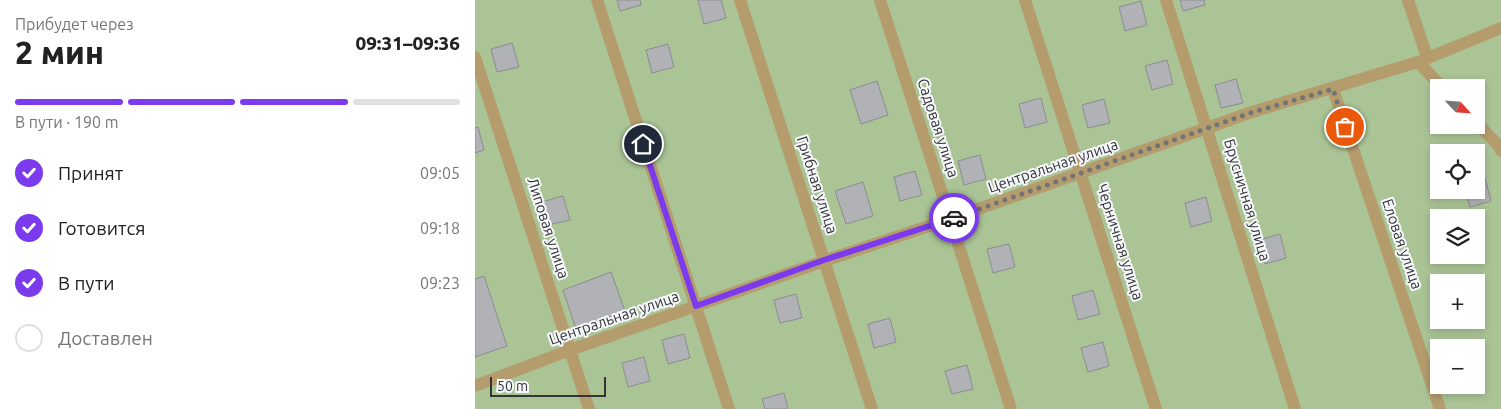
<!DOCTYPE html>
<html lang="ru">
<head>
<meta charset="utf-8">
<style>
	:root { --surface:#fff; --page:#f6f6f6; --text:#222; --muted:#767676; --line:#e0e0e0; --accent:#7c3aed }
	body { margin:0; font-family:Ubuntu,sans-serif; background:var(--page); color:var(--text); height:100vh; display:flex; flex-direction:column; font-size:19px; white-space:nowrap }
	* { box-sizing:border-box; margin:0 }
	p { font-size:16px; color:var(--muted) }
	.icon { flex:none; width:28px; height:28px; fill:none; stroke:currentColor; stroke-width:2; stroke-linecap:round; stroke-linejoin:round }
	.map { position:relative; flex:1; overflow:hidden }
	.side { display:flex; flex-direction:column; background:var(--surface); width:475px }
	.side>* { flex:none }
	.needle { width:32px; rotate:116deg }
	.controls { position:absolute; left:955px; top:79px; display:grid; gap:10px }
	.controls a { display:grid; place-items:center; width:55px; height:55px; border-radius:0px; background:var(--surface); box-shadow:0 2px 8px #0003; font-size:25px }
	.scale { position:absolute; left:15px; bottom:12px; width:116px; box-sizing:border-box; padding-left:5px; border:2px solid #333435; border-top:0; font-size:14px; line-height:18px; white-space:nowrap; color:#333435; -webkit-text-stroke:4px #f7f8fb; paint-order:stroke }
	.pin { position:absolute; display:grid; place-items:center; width:42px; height:42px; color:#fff; margin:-21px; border:2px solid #fff; border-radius:50%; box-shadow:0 1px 5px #0007 }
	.courier { position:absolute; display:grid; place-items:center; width:50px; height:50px; margin:-25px; border:4px solid #7c3aed; border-radius:50%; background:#fff; color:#222; box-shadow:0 1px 6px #0007 }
	.headline em { font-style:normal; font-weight:800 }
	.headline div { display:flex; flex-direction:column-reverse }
	.headline { display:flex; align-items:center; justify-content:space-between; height:85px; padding:0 15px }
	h1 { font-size:32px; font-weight:800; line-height:38px }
	.bar { display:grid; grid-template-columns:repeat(4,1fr); gap:8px 5px; align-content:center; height:60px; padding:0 15px }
	.bar i { height:6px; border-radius:4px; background:var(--line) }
	.bar .active { background:var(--accent) }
	.bar p { grid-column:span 4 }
	ol { padding:0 15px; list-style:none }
	li { display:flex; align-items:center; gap:15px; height:55px }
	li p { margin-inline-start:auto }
	li .icon { padding:5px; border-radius:50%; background:var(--accent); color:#fff; stroke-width:4 }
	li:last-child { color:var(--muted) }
	li i { width:28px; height:28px; border:2px solid var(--line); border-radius:50% }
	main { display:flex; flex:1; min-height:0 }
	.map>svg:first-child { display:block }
	.green { fill:#aac496; fill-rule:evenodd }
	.building { fill:#b1b2b5; stroke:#8b8c8f }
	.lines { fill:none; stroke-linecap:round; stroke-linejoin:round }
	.street { stroke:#b49c6d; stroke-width:12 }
	.done { stroke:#737476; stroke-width:5; stroke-dasharray:0 9 }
	.route { stroke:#7c3aed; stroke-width:6 }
	.labels { text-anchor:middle; stroke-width:4; stroke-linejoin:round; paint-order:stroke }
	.street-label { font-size:15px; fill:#333435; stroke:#f7f8fb }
</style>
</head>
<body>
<main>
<section class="side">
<div class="headline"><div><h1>2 мин</h1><p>Прибудет через</p></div><em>09:31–09:36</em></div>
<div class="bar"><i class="active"></i><i class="active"></i><i class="active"></i><i></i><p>В пути · 190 m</p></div>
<ol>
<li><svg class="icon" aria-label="check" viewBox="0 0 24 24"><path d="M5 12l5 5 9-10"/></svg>Принят<p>09:05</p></li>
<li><svg class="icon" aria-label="check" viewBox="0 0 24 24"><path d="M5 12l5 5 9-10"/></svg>Готовится<p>09:18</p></li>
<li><svg class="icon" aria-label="check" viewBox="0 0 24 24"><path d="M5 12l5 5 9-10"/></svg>В пути<p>09:23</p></li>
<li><i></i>Доставлен</li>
</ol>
</section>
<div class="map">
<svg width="1026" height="409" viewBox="0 0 1026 409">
	<rect width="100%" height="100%" fill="#eaeaee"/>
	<path class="green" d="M0,0H1026V409H0ZM964,88H1001V125H964ZM964,152H1001V190H964ZM964,218H1001V255H964ZM964,282H1001V320H964ZM964,348H1001V385H964Z"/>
	<g class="building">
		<path d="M142,0H165L166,5L145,11Z"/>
		<path d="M223,0H246L251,18L229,24Z"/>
		<path d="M705,0H729L730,5L708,11Z"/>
		<path d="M666,1L672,25L650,31L644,7Z"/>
		<path d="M37,43L44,67L22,72L16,49Z"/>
		<path d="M193,44L199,67L177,73L171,50Z"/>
		<path d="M692,60L698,84L677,90L670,66Z"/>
		<path d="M761,79L768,103L746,108L740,85Z"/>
		<path d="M402,81L413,115L386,124L375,90Z"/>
		<path d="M566,98L572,122L550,128L544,104Z"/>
		<path d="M629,99L635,123L613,128L607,105Z"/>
		<path d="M3,127L9,150L0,153V128Z"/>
		<path d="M505,155L511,179L489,185L483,161Z"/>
		<path d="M440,171L447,195L425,201L419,177Z"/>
		<path d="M1010,178L1016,201L995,207L990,190H1001V180Z"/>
		<path d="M388,182L398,216L371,224L360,191Z"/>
		<path d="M88,196L95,220L73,225L67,202Z"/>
		<path d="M731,197L737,221L716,227L710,203Z"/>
		<path d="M805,234L811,258L790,264L784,240Z"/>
		<path d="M534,244L540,267L518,273L512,249Z"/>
		<path d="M136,272L150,311L101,329L88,290Z"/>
		<path d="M9,276L32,346L0,357V279Z"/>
		<path d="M618,290L625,314L603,320L597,296Z"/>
		<path d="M321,294L327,318L305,323L299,300Z"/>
		<path d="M415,318L421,342L399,348L393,324Z"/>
		<path d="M209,334L215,358L193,364L187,340Z"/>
		<path d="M628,342L634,366L613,372L606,348Z"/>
		<path d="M169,357L175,381L153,387L147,363Z"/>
		<path d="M492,365L498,389L477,394L470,371Z"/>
		<path d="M309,393L313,409H290L287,399Z"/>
	</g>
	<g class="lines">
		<g class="street">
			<path d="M122,0L254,409"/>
			<path d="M265,0L397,409"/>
			<path d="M405,0L536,409"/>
			<path d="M550,0L681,409"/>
			<path d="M691,0L820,409"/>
			<path d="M933,0L952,57"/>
			<path d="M0,57L114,409"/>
			<path d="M943,62L968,88"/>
			<path d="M858,89L965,409"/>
			<path d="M1001,122L1024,146L1026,151"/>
			<path d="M0,386L95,350L349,261L475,219L777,112L943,62L1026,28"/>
		</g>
	</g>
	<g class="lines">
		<path class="done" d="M479,218L778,112L858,89L870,127"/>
		<path class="route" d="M168,144L221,306L349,260L479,218"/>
	</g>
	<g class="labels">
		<g class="street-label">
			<text transform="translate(463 128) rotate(72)" y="5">Садовая улица</text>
			<text transform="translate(578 166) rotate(-19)" y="5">Центральная улица</text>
			<text transform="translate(342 185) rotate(72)" y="5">Грибная улица</text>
			<text transform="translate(772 200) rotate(73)" y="5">Брусничная улица</text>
			<text transform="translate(73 228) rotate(72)" y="5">Липовая улица</text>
			<text transform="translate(645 242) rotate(72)" y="5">Черничная улица</text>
			<text transform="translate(927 244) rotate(71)" y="5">Еловая улица</text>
			<text transform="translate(139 318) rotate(-19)" y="5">Центральная улица</text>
		</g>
	</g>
</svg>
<div class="controls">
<a><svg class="needle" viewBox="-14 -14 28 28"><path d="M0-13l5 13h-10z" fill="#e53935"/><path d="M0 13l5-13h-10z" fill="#767676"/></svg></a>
<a><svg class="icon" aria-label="locate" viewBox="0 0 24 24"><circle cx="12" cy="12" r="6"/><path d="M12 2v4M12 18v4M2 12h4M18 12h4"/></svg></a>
<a><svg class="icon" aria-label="layers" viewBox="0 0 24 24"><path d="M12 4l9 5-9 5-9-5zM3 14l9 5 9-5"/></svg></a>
<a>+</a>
<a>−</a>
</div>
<div class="scale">50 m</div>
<div class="pin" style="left:870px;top:127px;background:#ea580c"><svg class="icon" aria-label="bag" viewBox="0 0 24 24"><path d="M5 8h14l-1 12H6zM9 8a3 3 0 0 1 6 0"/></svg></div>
<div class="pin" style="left:168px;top:144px;background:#1f2937"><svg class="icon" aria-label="home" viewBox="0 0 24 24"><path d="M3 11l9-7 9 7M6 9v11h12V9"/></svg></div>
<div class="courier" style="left:479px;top:218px"><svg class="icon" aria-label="car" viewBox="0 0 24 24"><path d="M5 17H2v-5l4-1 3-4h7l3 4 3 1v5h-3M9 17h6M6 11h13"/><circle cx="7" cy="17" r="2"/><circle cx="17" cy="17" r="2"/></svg></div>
</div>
</main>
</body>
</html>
